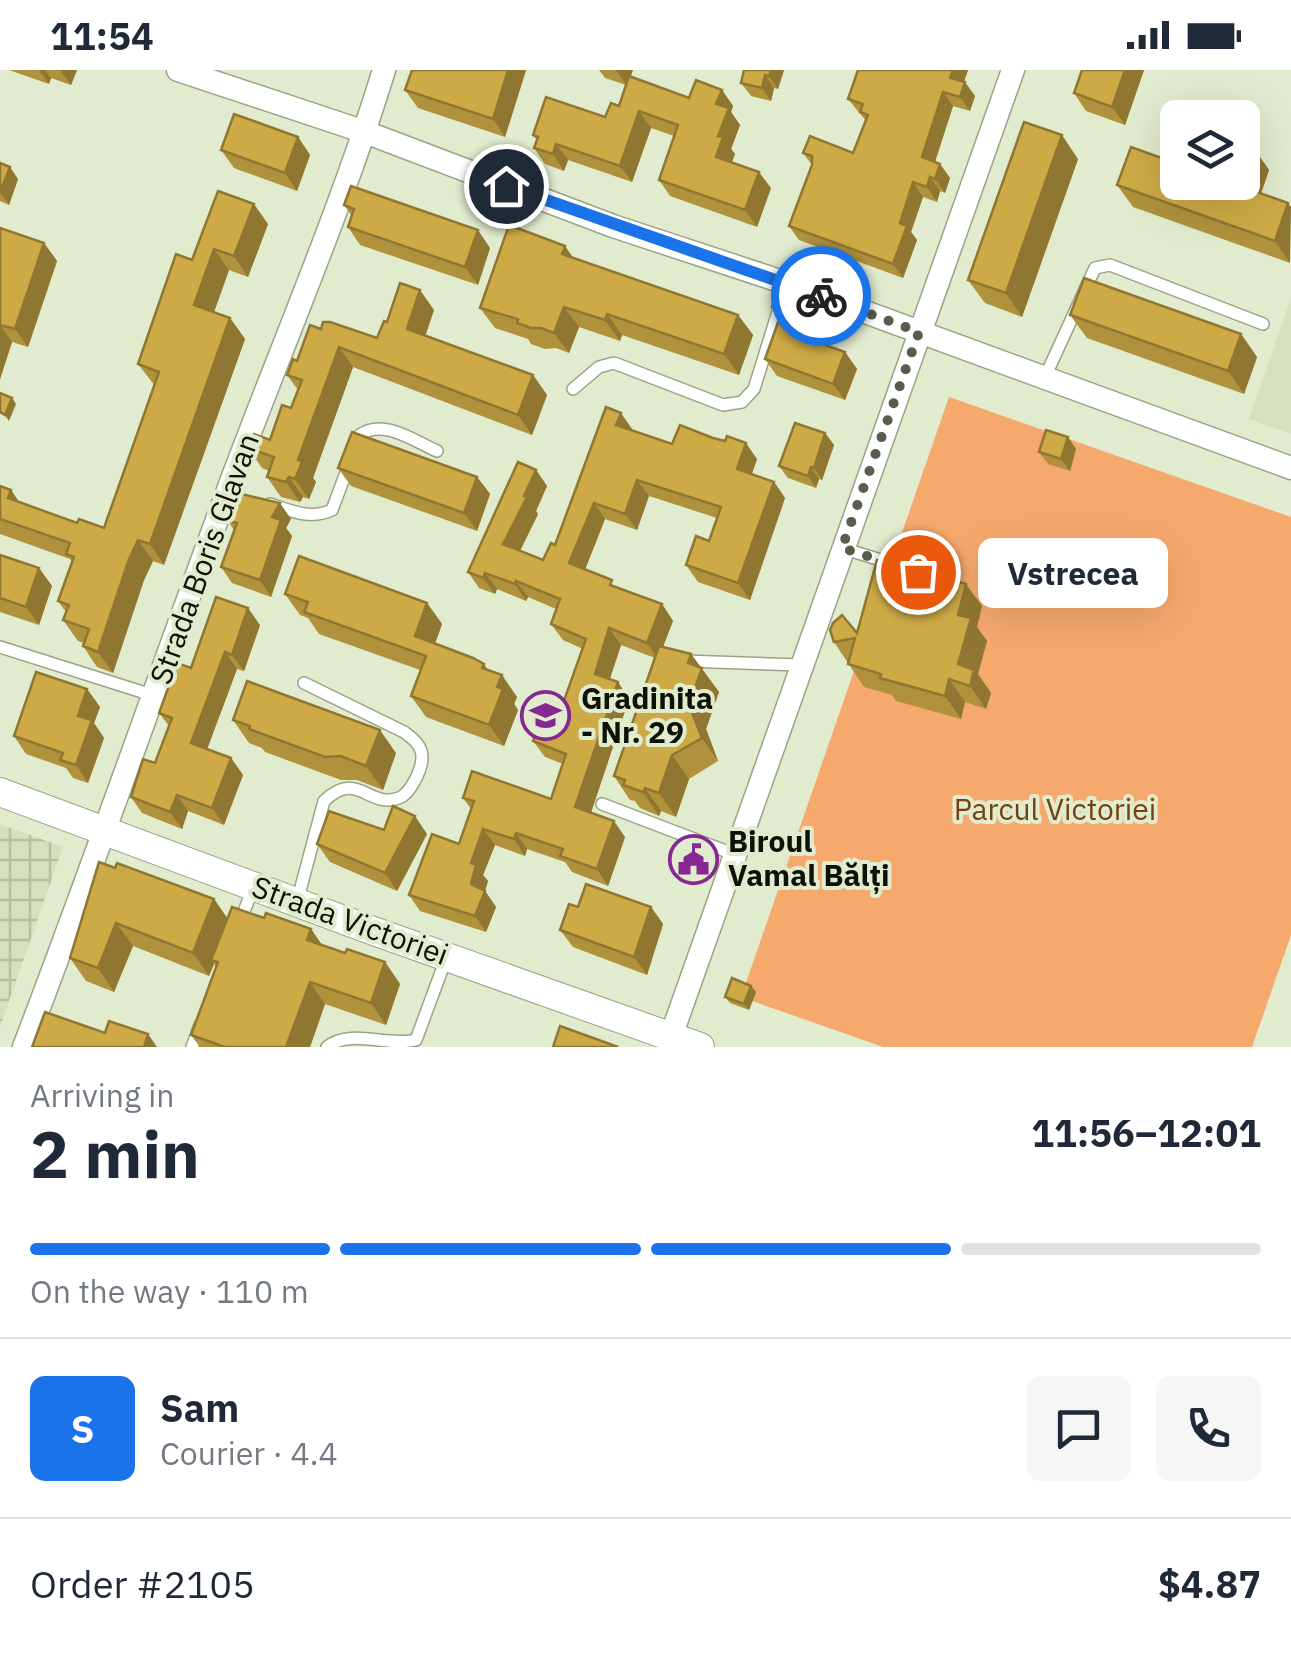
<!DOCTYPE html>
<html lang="en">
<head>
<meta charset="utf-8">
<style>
	:root { --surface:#fff; --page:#f6f6f7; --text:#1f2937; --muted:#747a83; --line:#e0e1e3; --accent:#1a73e8 }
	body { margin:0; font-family:"IBM Plex Sans",sans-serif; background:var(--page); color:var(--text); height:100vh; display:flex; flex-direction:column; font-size:38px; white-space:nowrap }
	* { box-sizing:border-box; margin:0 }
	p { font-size:32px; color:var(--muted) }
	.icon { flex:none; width:55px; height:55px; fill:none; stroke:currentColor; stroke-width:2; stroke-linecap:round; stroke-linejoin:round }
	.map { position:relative; height:977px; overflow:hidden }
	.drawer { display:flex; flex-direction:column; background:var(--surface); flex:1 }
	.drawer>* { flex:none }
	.tools { position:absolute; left:1160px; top:30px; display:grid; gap:20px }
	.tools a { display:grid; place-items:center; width:100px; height:100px; border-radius:15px; background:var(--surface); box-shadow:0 10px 40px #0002; font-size:50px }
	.pin { position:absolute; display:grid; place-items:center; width:85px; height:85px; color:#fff; margin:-42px; border:5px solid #fff; border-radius:50%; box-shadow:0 2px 10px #0007 }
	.courier { position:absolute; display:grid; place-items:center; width:100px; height:100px; margin:-50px; border:8px solid #1a73e8; border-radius:50%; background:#fff; color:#222; box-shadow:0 2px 12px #0007 }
	.bubble { position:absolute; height:70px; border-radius:15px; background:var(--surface); box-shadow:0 10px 40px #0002; font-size:32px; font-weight:800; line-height:70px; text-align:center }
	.head em { font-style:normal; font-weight:800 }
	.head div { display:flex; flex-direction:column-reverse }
	.head { display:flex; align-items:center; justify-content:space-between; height:170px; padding:0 30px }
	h1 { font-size:65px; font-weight:800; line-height:75px }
	.bar { display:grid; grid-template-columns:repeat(4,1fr); gap:15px 10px; align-content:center; height:120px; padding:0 30px }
	.bar i { height:12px; border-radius:8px; background:var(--line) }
	.bar .current { background:var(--accent) }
	.bar p { grid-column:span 4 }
	.line { display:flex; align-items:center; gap:25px; padding:0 30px; border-top:2px solid var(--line) }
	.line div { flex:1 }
	.round { display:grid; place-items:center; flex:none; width:105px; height:105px; border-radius:15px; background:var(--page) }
	.status { display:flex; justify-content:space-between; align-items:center; height:70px; padding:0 50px; background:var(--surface); direction:ltr }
	.status svg { height:28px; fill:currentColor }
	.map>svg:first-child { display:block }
	.built { fill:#d5e1bd }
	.industrial { fill:url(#industrial-grid) }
	.park { fill:#f6a96d }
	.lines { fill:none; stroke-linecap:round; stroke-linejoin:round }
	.service-casing { stroke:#9aa387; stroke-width:14 }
	.minor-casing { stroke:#9aa387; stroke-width:25 }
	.tertiary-casing { stroke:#9aa387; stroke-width:30 }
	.service { stroke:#fff; stroke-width:11 }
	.minor { stroke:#fff; stroke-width:22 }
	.tertiary { stroke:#fff; stroke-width:28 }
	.wall { fill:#b0923c }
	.shaded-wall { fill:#907731 }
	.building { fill:#cdaa46; stroke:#907731; stroke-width:2.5 }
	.done { stroke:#585d4c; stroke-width:10; stroke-dasharray:0 18 }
	.route { stroke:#1a73e8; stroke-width:12 }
	.labels { text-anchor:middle; stroke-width:8; stroke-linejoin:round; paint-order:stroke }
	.street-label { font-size:30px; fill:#0e1107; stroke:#e1ebcd }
	.poi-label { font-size:30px; font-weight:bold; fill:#0e1107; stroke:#e1ebcd; text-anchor:start }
	.park-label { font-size:30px; fill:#744110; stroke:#e1ebcd }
</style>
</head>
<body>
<div class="status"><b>11:54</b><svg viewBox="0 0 49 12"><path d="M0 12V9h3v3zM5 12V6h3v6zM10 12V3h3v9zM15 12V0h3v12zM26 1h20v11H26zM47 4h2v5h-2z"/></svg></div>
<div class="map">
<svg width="1291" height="977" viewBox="0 0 1291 977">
	<defs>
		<pattern id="industrial-grid" width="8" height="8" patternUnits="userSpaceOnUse" patternTransform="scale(2.5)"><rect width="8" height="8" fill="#d5e1bd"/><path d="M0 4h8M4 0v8" fill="none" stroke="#b6c0a1"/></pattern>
	</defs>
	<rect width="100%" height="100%" fill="#e1ebcd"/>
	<path class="built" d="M1291,228V364L1249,349Z"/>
	<path class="industrial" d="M0,754L63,777L0,957Z"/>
	<path class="park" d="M949,327L1291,447V865L1252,977H883L741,927Z"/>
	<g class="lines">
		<defs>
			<g id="service">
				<path d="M1045,307L1095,198L1110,195L1263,254"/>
				<path d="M573,319L599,297L614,293L723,335L742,332L754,319L781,232"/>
				<path d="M270,434C292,441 310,450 332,440L360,365C383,348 414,371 437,381"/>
				<path d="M842,478L919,502"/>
				<path d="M0,577L155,626"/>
				<path d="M685,591L800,595"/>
				<path d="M602,734L736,785"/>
				<path d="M297,832L324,731C358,699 368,739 399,728C410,724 422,700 422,687C422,675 412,668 404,662L304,613"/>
				<path d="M239,854L254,816"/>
				<path d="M192,977L200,955"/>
				<path d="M327,977C351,958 387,977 416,970L447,886"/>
			</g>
			<g id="minor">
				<path d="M178,0L365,62L613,156L786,213L1291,398"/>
				<path d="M670,969L1013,0"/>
				<path d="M24,977C95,792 159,606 228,420C280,280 340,143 384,0"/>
			</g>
			<path id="tertiary" d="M0,722L368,859L700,977"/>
		</defs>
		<use href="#service" class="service-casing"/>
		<use href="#minor" class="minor-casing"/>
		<use href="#tertiary" class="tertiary-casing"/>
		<use href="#service" class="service"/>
		<use href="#minor" class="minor"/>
		<use href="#tertiary" class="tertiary"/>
	</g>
	<g class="wall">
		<path d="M9,0H77L71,15L51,8L49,14Z"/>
		<path d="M526,0L505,67L418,38L405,20Z"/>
		<path d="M599,0H633L630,7L689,28L722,20L733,36L731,42L740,55L731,79L735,84L732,92L771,118L757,157L670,126L659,110L674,66L651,58L632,112L568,90L564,101L545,94L534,78L537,70L533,65L605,47L619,36L626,15L605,8Z"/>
		<path d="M744,0H784L778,19L774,18L771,31L751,26L741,13Z"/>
		<path d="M858,0H968L964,12L975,26L970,41L953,36L935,92L940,94L950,108L945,123L940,121L937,132L923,127L911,162L917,170L903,208L799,170L789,156L812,95L803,83H853L866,51L848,29Z"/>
		<path d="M1144,0L1125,55L1086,41L1074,23Z"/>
		<path d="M298,67L310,85L297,121L234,98L221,80Z"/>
		<path d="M1253,77L1269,100L1261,123L1290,193L1133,137L1117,115L1242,112Z"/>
		<path d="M1078,89L1022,247L985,233L968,210Z"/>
		<path d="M0,93L18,109L9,135L0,131Z"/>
		<path d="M344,135L490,178L478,215L360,175L348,157L352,146Z"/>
		<path d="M268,154L248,207L229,200L214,242L230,248L245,269L164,495L153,491L144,510L113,603L97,597L83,576L84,573L78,571L63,550L66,542L58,531L72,492L70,489L0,464V416L11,420L19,432L77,453L104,458L155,316L138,294L192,190Z"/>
		<path d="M0,158L44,173L57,191L28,277L12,272L0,309Z"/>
		<path d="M573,188L738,245L753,265L739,305L622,265L620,271L579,257L569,283L556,278L545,279L531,274L528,269L495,258L480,238Z"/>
		<path d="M772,237L816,240L806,268L845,282L857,299L845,330L777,306L765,289L780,248Z"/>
		<path d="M434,240L425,266L533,305L547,325L532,365L353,297L313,408L316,412L309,429L303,427L300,432L281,427L267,407L269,401L262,398L248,378L270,370L291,338L298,320L287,305L321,259L377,268L387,252Z"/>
		<path d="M1070,245L1241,264L1257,287L1244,324L1087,268Z"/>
		<path d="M632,359V361L672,374L757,389L752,404L774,412L785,428L750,530L698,512L686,495L709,471L717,448L649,426L637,460L605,449L585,499L616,517L662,534L673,551L663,577L691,584L719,622L706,659L718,691L689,709L676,747L661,741L659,746L640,738L635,731L630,730L614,706L655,588L621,575L610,609L629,629L591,743L625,767L608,816L572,802L565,792L527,779L525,786L495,775L483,805L488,811L485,821L496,837L486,862L420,841L409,825L459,774L471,739L463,728L551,729L563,694L545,687L533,671L560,642L583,579L563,570L551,554L556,539L528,527L526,531L497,519L495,524L479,518L468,502L536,400L547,416L536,441L538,444L520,481L543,490Z"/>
		<path d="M825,363L834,375L822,410L819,409L816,418L788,408L779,396Z"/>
		<path d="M1068,367L1076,379L1070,401L1048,394L1039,382Z"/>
		<path d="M338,398L477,407L490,424L477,461L351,416Z"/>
		<path d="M291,449L286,458L292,466L271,527L232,513L221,497L234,460L228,451Z"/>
		<path d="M0,485L39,498L52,516L39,555L0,542Z"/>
		<path d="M907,498L939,499L944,507L982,536L977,557L987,571L978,604L991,623L986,639L965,632L961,649L896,631L892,625L864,617L834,572L857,563Z"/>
		<path d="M285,524L427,533L442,554L435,574L517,627L514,634L518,640L504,676L426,647L411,626L420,600L319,564L308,548L300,545Z"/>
		<path d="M260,555L244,601L237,599L207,679L231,688L243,705L224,755L188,741L182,759L142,743L131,727L155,693L169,656L159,643L191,598Z"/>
		<path d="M87,619L100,637L94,653L104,668L88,713L73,708L66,698L26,684L14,666Z"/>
		<path d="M233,650L396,683L383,720L357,710H341L265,682L262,678L249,673Z"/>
		<path d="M384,760L427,764L397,821L330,792L317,774Z"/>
		<path d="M99,792L214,829L227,848H264L311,859L322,875L345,883L385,892L400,914L386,955L325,934L310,977H200L191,965L216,897L214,894L209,906L133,876L114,922L86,911L70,888Z"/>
		<path d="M651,837L663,854L647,905L573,877L560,860Z"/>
		<path d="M751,916L756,922L749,940L730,933L725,927Z"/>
	</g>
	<g class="shaded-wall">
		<path d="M39,0H45L51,8L49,14Z"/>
		<path d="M60,0H77L71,15Z"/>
		<path d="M508,0H526L505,67L493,49Z"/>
		<path d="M616,0H633L627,16Z"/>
		<path d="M771,0H784L778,19L769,6Z"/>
		<path d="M953,0H968L960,22L950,8Z"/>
		<path d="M1125,0H1144L1125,55L1112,37Z"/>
		<path d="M765,5L774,18L771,31L762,18Z"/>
		<path d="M965,12L975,26L970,41L960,27Z"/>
		<path d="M722,20L733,36L731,42L740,55L731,79L735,84L728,103L716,87L718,66L716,34Z"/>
		<path d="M943,22L953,36L932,101L922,87Z"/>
		<path d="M639,41L651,58L632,112L620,96Z"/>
		<path d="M1062,65L1078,89L1022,247L1006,223Z"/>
		<path d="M298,67L310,85L297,121L285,103Z"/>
		<path d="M556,74L568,90L564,101L553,84Z"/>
		<path d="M1253,77L1269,100L1256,138L1240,116Z"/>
		<path d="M940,94L950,108L945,123L935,109Z"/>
		<path d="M10,97L18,109L9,135L0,122Z"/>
		<path d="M759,102L771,118L757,157L745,140Z"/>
		<path d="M930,107L940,121L937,132L927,117Z"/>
		<path d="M913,112L923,127L911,162L917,170L903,208L893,194L900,153Z"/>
		<path d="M1288,133L1291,137L1290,193L1275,171Z"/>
		<path d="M254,134L268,154L248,207L234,186Z"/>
		<path d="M478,160L490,178L478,215L465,197Z"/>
		<path d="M44,173L57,191L28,277L15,259Z"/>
		<path d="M565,176L579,196L562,184Z"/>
		<path d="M214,179L229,200L209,256L194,235Z"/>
		<path d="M420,220L434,240L421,279L407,259Z"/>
		<path d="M804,223L816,240L803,279L791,263Z"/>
		<path d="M564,237L579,257L569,283L554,263Z"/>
		<path d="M607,244L622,265L620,271L605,250Z"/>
		<path d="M738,245L753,265L739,305L724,284Z"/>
		<path d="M230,248L245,269L164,495L150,474Z"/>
		<path d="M0,255L12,272L0,309Z"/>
		<path d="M1241,264L1257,287L1244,324L1228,301Z"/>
		<path d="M339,277L353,297L313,408L316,412L309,429L295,409L298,390Z"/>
		<path d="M845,282L857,299L845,330L833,314Z"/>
		<path d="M533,305L547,325L532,365L518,345Z"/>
		<path d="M12,328L16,334L9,351L5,345Z"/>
		<path d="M621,343L632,359L628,372L616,355Z"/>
		<path d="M825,363L834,375L822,410L814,398Z"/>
		<path d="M1068,367L1076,379L1070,401L1061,389Z"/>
		<path d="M746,373L757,389L748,415L737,399Z"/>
		<path d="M811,397L819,409L816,418L808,406Z"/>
		<path d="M536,400L547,416L536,441L538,444L515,491L503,474Z"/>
		<path d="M289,407L303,427L300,432L286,412Z"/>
		<path d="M477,407L490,424L477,461L464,443Z"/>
		<path d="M637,410L649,426L637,460L625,444Z"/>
		<path d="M774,412L785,428L750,530L738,513Z"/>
		<path d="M11,420L25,441L8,428Z"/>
		<path d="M280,433L291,449L286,458L292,466L271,527L260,510L272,447Z"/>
		<path d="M594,433L605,449L581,510L569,493Z"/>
		<path d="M138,470L153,491L144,510L113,603L98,582L129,489Z"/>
		<path d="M39,498L52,516L39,555L26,537Z"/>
		<path d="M485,503L497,519L495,524L483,508Z"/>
		<path d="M516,511L528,527L526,531L515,514Z"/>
		<path d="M966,514L982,536L977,557L987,571L978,604L991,623L986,639L970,616L958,594V545Z"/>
		<path d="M427,533L442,554L430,587L415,566Z"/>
		<path d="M662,534L673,551L658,589L647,573Z"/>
		<path d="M248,538L260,555L244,601L232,585Z"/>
		<path d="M609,558L621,575L606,620L595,604Z"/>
		<path d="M225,582L237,599L203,690L191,673Z"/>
		<path d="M691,584L719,622L706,659L718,691L702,668L689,635L688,593Z"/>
		<path d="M484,594L498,615L502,605L517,627L514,634L518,640L504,676L489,655L482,598Z"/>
		<path d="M949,609L965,632L961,649L945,626Z"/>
		<path d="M618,612L629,629L587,754L575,737Z"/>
		<path d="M87,619L100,637L94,653L104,668L88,713L76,695L78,646Z"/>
		<path d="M380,660L396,683L383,720L366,696Z"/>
		<path d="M672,685L689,709L676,747L659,723Z"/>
		<path d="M231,688L243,705L224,755L212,738Z"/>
		<path d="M645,718L661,741L659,746L643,722Z"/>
		<path d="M177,725L188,741L182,759L170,742Z"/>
		<path d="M415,746L427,764L397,821L385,803Z"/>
		<path d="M614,751L625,767L608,816L597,799Z"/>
		<path d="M483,759L495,775L483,805L488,811L485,821L496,837L486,862L475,846L471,814V793Z"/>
		<path d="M516,763L527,779L525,786L514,769Z"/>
		<path d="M214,829L230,852L211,890L214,894L209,906L193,883Z"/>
		<path d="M651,837L663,854L647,905L634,887Z"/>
		<path d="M116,853L133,876L114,922L98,898Z"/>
		<path d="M311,859L326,881L307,870Z"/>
		<path d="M385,892L400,914L386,955L371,933Z"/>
		<path d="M310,912L325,934L310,977H286Z"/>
		<path d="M751,916L756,922L749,940L744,934Z"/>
		<path d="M148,964L157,977H144Z"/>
	</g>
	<g class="building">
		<path d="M412,0H508L493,49L405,20Z"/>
		<path d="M744,0H771L769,6L765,5L762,18L741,13Z"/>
		<path d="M858,0H953L950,8L965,12L960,27L943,22L922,87L940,94L935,109L930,107L927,117L913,112L900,153L907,156L893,194L789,156L812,95V86L803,83L810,66L853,83L868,45L860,42L863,34L848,29Z"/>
		<path d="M1082,0H1125L1112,37L1074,23Z"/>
		<path d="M629,6L689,28L696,10L722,20L716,34L729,38L718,66L723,67L716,87L759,102L745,140L659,110L678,55L639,41L620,96L556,74L553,84L534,78L538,67L533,65L546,27L605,47L611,33L619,36Z"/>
		<path d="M234,44L298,67L285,103L221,80Z"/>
		<path d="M1024,52L1062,65L1006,223L968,210Z"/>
		<path d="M1242,74L1253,77L1242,109Z"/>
		<path d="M1131,77L1178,94V112H1241L1240,116L1288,133L1275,171L1117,115Z"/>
		<path d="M0,93L10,97L0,122Z"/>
		<path d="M351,116L478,160L465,197L348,157L354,139L344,135Z"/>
		<path d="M218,121L254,134L234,186L214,179L194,235L230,248L150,474L138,470L129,489L98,582L83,576L89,559L63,550L69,535L58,531L74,487L66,484L70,473L0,449V416L11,420L8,428L77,453L79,449L104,458L159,302L138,294L176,184L192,190Z"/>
		<path d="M509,155L565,176L562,184L738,245L724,284L607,244L605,250L564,237L554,263L541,258H531L517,253L518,249L480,238Z"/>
		<path d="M0,158L44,173L15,259L0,255Z"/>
		<path d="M1084,208L1241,264L1228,301L1070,245Z"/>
		<path d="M400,213L420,220L407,259L533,305L518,345L339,277L298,390L302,392L295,409L289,407L286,412L267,407L274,387L248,378L254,364L270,370L282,335L291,338L302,310L287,305L293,289L297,291L310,255L321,259L323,252H330L377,268L384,251L387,252Z"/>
		<path d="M778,218L804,223L791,263L845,282L833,314L765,289L782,241L772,237Z"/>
		<path d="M0,323L12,328L5,345L0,342Z"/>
		<path d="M606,337L621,343L616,355L672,374L680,355L713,368L725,371L727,366L746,373L737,399L774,412L738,513L686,495L696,466L709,471L721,437L637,410L625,444L594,433L569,493L612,510L610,515L662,534L647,573L609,558L595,604L618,612L575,737L614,751L597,799L560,786L563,779L516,763L514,769L483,759L471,793L476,795L471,814L485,821L475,846L409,825L432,764L459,774L474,731L463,728L472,701L551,729L566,684L533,671L546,637L560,642L586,569L551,554L560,529L516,511L515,514L485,503L483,508L468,502L518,392L536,400L524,426L527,427L503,474L543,490L551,473L555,475Z"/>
		<path d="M795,353L825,363L814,398L811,397L808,406L779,396Z"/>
		<path d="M1046,360L1068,367L1061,389L1039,382Z"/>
		<path d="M352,362L477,407L464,443L338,398Z"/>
		<path d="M237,423L280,433L272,447L281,450L260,510L221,497L237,453L228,451Z"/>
		<path d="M0,485L39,498L26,537L0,528Z"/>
		<path d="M299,486L427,533L415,566L473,588L484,594L482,598L502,605L497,617L503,619L489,655L411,626L426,586L304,542L308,532L285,524Z"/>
		<path d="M877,490L907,498L909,490L939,499L937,505L966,514L958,545L971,548L958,594L974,600L970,616L949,609L945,626L880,608L881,604L848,594L855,568L834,572L830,560L833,553L842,545L857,563Z"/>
		<path d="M216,527L248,538L232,585L225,582L191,673L231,688L212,738L177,725L170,742L131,727L143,689L155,693L172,648L159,643L177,593L191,598Z"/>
		<path d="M659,576L691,584L688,593L702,598L689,635L702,668L672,685L659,723L645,718L643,722L623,715L625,710L614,706Z"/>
		<path d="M36,602L87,619L78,646L92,650L76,695L60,690L63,683L14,666Z"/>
		<path d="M247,611L380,660L366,696L341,686L325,687L249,659L250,656L233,650Z"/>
		<path d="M393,736L415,746L385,803L317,774L329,741L384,760Z"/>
		<path d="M99,792L115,798L117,793L214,829L193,883L116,853L98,898L70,888Z"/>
		<path d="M586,814L651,837L634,887L560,860L569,834L578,837Z"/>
		<path d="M232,837L264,848L266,843L311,859L307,870L345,883L347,879L385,892L371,933L310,912L286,977H225L191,965L218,892L211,890Z"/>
		<path d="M732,908L751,916L744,934L725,927Z"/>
		<path d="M45,942L105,963L109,951L148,964L144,977H32Z"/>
		<path d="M560,956L618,977H553Z"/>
	</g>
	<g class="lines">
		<path class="done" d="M821,226L919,262L842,478L918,502"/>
		<path class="route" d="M506,116L821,226"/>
	</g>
	<defs>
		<symbol id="school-ring" viewBox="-11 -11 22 22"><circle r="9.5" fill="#e1ebcd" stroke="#852893" stroke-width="1.5"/><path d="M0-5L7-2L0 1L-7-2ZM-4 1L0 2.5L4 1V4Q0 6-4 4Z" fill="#852893"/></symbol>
		<symbol id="civic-ring" viewBox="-11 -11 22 22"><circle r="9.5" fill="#e1ebcd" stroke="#852893" stroke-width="1.5"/><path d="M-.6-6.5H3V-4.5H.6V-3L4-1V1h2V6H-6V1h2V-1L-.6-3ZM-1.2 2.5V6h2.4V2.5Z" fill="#852893"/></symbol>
	</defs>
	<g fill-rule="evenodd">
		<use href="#school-ring" x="518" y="618" width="55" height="55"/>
		<use href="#civic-ring" x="666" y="762" width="55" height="55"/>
	</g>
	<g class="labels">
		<g class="street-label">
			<text transform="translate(205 489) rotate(-70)" y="10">Strada Boris Glavan</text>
			<text transform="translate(350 851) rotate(20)" y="10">Strada Victoriei</text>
		</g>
		<g class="poi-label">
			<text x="581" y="639">Gradinita<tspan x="581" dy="34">- Nr. 29</tspan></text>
			<text x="728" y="782">Biroul<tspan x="728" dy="34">Vamal Bălți</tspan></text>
		</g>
		<g class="park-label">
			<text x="1055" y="750">Parcul Victoriei</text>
		</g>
	</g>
</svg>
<div class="tools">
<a><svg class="icon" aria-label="layers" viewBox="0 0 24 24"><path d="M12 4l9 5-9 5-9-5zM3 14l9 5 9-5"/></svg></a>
</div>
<div class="pin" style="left:918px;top:502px;background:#ea580c"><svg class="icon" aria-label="bag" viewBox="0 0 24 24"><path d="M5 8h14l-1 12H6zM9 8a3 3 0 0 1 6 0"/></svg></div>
<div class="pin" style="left:506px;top:116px;background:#1f2937"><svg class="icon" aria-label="home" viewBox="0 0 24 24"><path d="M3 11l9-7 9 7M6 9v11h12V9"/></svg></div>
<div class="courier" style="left:821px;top:226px"><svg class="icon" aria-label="bike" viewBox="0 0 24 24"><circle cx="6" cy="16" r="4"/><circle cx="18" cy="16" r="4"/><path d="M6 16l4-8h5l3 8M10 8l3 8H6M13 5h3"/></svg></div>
<div class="bubble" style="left:978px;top:468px;width:190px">Vstrecea</div>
</div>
<section class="drawer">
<div class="head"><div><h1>2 min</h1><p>Arriving in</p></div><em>11:56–12:01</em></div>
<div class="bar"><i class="current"></i><i class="current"></i><i class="current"></i><i></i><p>On the way · 110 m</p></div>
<div class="line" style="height:180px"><b class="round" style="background:var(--accent);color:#fff">S</b><div><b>Sam</b><p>Courier · 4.4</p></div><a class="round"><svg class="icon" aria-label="chat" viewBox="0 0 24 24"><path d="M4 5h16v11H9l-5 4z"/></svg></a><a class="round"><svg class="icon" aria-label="phone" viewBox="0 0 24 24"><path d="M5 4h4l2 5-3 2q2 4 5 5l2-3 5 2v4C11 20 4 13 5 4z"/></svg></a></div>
<div class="line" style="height:130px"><div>Order #2105</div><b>$4.87</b></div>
</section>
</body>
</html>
